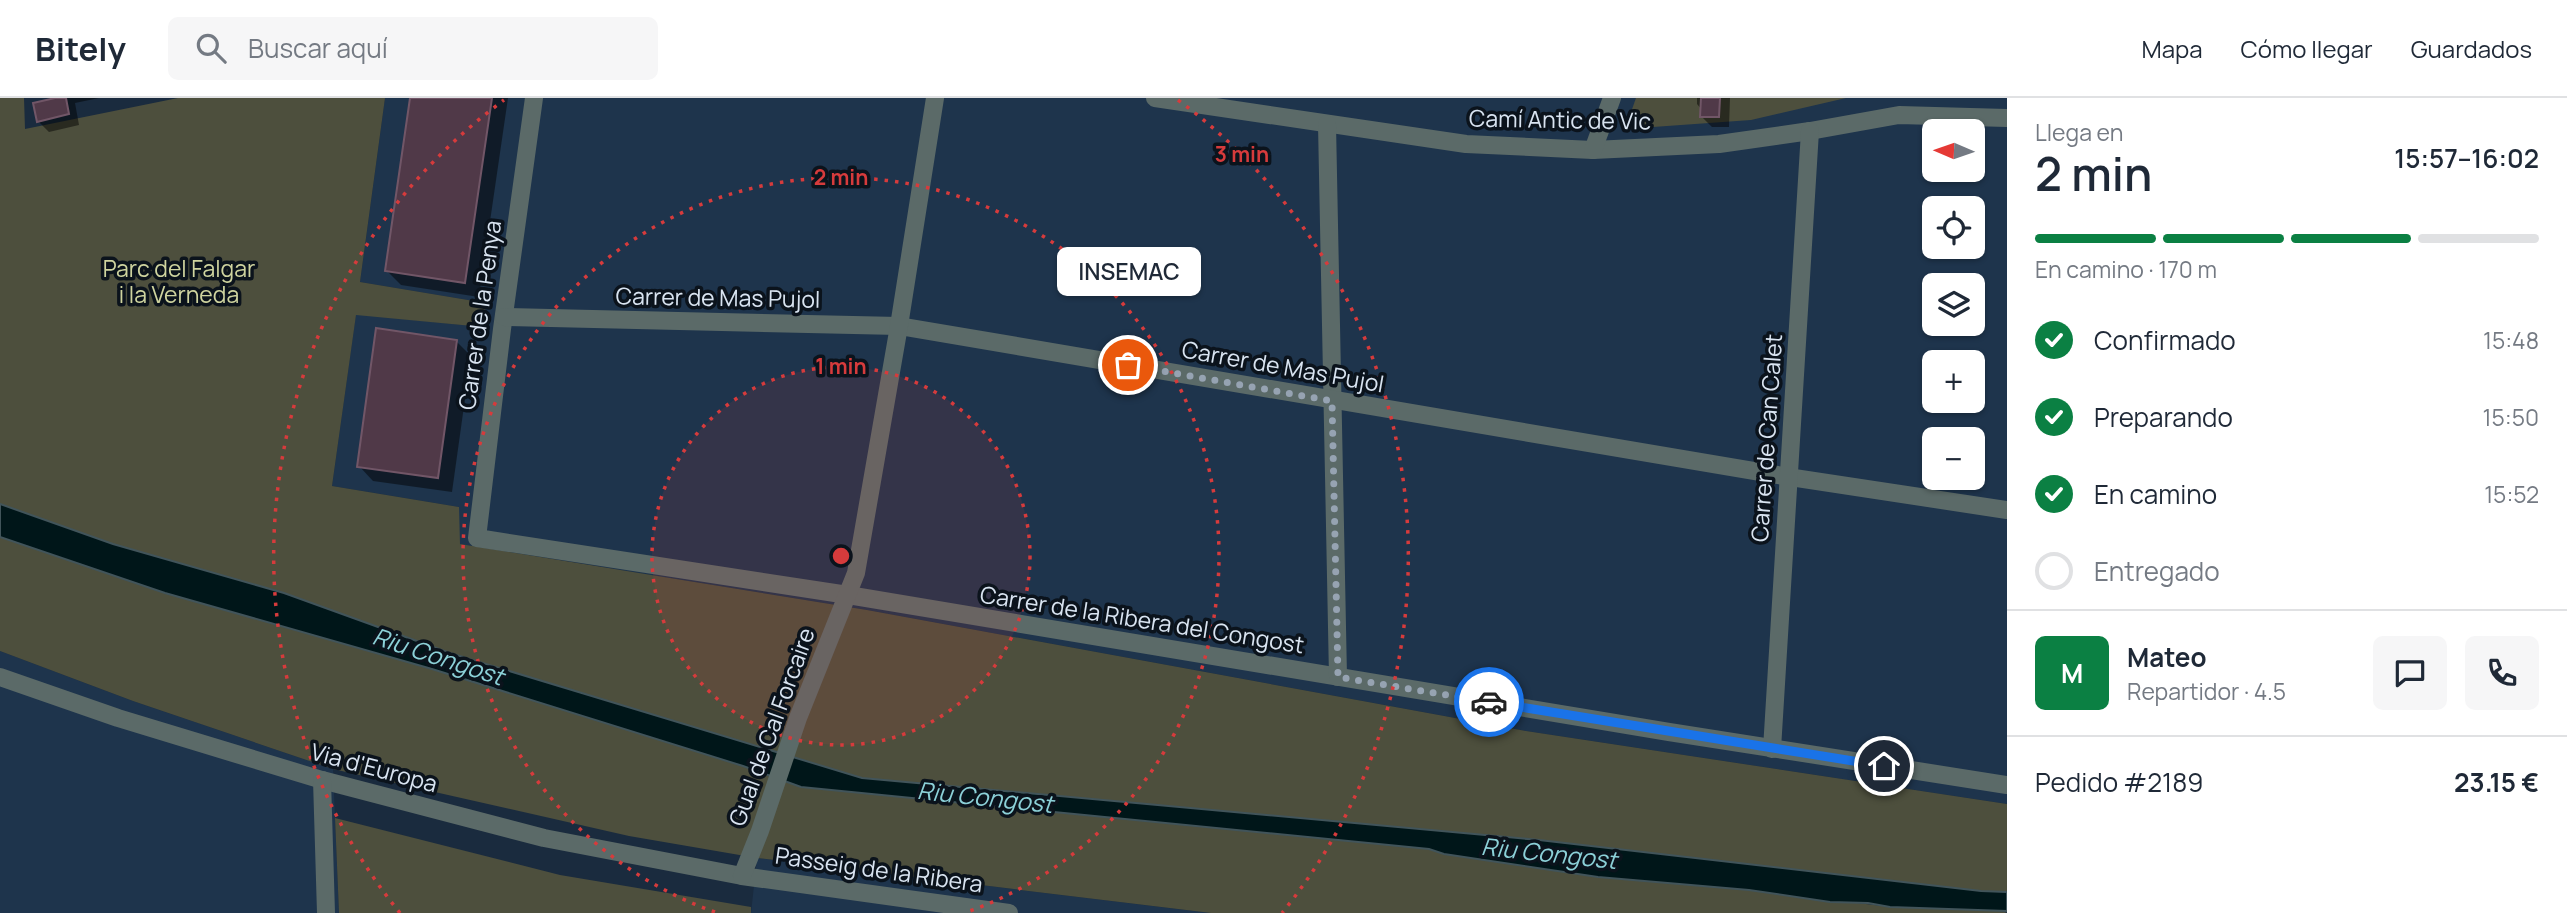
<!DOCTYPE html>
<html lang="es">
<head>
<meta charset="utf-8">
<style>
	:root { --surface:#fff; --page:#f6f6f7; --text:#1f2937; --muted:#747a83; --line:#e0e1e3; --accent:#0b8043 }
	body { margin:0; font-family:Manrope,sans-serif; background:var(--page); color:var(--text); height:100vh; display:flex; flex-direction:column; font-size:26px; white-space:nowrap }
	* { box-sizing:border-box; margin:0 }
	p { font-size:23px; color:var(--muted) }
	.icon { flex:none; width:38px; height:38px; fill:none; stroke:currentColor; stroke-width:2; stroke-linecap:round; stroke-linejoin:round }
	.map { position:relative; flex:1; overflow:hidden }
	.side { display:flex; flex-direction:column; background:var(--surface); width:560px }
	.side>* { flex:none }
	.needle { width:46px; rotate:272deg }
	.tools { position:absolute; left:1922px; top:21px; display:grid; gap:14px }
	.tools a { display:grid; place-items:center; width:63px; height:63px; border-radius:10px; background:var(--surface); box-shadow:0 2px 5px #0004; font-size:35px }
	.pin { position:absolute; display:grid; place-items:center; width:60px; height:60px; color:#fff; margin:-30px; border:4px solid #fff; border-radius:50%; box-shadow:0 2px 7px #0007 }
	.courier { position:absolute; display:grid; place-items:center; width:70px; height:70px; margin:-35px; border:5px solid #1a73e8; border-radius:50%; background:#fff; color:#222; box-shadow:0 2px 9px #0007 }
	.bubble { position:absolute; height:49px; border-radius:10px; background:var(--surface); box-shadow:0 2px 5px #0004; font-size:23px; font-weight:600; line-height:49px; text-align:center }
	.head em { font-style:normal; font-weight:600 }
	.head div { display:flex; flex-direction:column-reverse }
	.head { display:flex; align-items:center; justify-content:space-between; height:119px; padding:0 28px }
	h1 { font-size:46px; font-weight:600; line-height:52px }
	.bar { display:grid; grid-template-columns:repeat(4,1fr); gap:10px 7px; align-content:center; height:84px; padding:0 28px }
	.bar i { height:9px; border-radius:5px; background:var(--line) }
	.bar .active { background:var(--accent) }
	.bar p { grid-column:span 4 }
	.line { display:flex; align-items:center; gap:18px; padding:0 28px; border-top:2px solid var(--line) }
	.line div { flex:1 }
	.round { display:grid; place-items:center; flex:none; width:74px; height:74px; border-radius:10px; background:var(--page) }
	ol { padding:0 28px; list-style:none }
	li { display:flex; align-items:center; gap:21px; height:77px }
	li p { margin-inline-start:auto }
	li .icon { padding:7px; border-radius:50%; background:var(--accent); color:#fff; stroke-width:4 }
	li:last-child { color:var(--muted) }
	li i { width:38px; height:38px; border:4px solid var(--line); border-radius:50% }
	header { display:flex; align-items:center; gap:42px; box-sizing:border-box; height:98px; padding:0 35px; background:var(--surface); border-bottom:2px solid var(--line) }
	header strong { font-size:33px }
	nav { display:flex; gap:38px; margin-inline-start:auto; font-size:24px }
	.search { width:490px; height:63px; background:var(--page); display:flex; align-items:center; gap:18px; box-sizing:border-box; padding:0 24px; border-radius:10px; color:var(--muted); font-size:26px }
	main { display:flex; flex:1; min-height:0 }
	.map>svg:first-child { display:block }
	.built { fill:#1e344c; fill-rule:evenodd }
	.green { fill:#4d4f3d }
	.water { fill:#001619; stroke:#41545a; stroke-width:2 }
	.shadow { fill:#0007 }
	.building { fill:#503948; stroke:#715667; stroke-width:2 }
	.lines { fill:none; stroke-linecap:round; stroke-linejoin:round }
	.minor { stroke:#5b6a68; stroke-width:18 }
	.done { stroke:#96a3b2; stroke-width:7; stroke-dasharray:0 12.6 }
	.route { stroke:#1a73e8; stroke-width:9 }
	.ring { fill:none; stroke:#d63b3c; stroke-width:3.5; stroke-dasharray:3.5 7 }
	.labels { text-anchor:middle; stroke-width:7; stroke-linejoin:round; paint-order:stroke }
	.street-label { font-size:23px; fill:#d9e4f1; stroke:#0b131c }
	.park-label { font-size:23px; fill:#cfd49f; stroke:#0b131c }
	.water-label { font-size:24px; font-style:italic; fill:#8cd1d8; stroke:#0b131c }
	.centre { fill:#d63b3c; stroke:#0b131c; stroke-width:3.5 }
	.ring-label { font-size:21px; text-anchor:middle; font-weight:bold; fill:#d63b3c; stroke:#0b131c; stroke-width:7; stroke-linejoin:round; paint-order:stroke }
</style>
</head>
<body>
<header>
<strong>Bitely</strong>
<div class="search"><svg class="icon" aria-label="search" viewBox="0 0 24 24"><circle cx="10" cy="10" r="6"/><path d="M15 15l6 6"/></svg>Buscar aquí</div>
<nav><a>Mapa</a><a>Cómo llegar</a><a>Guardados</a></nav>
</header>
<main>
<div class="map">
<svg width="2007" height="815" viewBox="0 0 2007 815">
	<rect width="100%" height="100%" fill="#1a2b3e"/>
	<g class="built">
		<path d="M385,0H2007V706L1526,633L867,512L459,446V409L332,388L356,216L482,229L486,205L360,184ZM1934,33H1972V72H1934ZM1934,110H1972V149H1934ZM1934,187H1972V226H1934ZM1934,264H1972V303H1934ZM1934,341H1972V380H1934Z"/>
		<path d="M0,553L133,603L333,671L339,815H0Z"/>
		<path d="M757,760L1211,815H751Z"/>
	</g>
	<g class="green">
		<path d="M0,0H24L25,31L178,0H385L360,184L486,205L483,229L356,217L332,388L459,409L460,446L867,512L1526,633L2007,706V794L1981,793L1539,742L862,680L450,555L284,495L113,446L0,406Z"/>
		<path d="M1636,0H1846L1751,22L1625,31Z"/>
		<path d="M0,439L165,495L432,571L743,668L801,689L1429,751L1444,756L1598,779L1749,792L1891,809L1999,812L2007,815H1211L757,760L629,738L333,671L133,603L0,553Z"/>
		<path d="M335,720L560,777L751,809V815H339Z"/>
	</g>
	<path class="water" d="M0,406L113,446L284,495L450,555L862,680L1539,742L1981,793L2007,794V813L1890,809L1868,805L1830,804L1749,792L1598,779L1444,756L1429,751L801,689L743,668L432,571L165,495L0,439Z"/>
	<g class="shadow">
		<path d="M53,0H99L75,5L79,27L49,34L38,23Z"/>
		<path d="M412,0H508L479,199L401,187L387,173Z"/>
		<path d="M1697,0H1730L1729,29H1712L1701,18L1702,12L1697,6Z"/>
		<path d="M456,243L471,258L452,394L373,383L359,368Z"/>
	</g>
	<g class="building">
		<path d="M55,0H66L69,16L37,24L33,5Z"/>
		<path d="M410,0H492L465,185L385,173Z"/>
		<path d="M1701,0H1720L1719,19H1700Z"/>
		<path d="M376,230L457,242L438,380L357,369Z"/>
	</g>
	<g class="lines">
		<g class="minor">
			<path d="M534,0L502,231L477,440L848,497L1669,634L2007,687"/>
			<path d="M1155,0L1466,46L1593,52L1719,46L1810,33L1899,17L2007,20"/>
			<path d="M1327,26L1338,579"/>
			<path d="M1593,52L1612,0"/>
			<path d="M504,219L899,228L1789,379L2007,412"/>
			<path d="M0,579L118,620L322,682L544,740L742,778L1009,815"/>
			<path d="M1772,651L1810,33"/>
			<path d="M322,682L326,815"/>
			<path d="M742,778L760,733L798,620L856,475L899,228L935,0"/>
		</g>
	</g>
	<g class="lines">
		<path class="done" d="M1128,267L1332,303L1338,579L1489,604"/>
		<path class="route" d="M1489,604L1884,668"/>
	</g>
	<circle cx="841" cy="458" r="189" fill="#d63b3c" fill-opacity=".12"/>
	<g class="ring">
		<circle cx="841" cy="458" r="189"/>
		<path d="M715 814A378 378 0 1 1 967 814"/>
		<path d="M400 815A567 567 0 0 1 504 2M1178 2A567 567 0 0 1 1282 815"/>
	</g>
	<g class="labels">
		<g class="street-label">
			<text transform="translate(1560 22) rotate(1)" y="8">Camí Antic de Vic</text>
			<text transform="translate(718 200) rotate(1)" y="8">Carrer de Mas Pujol</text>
			<text transform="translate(480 217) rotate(-82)" y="8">Carrer de la Penya</text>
			<text transform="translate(1283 269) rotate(10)" y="8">Carrer de Mas Pujol</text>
			<text transform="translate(1767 340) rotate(-86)" y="8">Carrer de Can Calet</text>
			<text transform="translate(1142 522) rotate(9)" y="8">Carrer de la Ribera del Congost</text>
			<text transform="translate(772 629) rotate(-70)" y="8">Gual de Cal Forcaire</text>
			<text transform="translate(374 670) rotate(15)" y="8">Via d'Europa</text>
			<text transform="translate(879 772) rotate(8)" y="8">Passeig de la Ribera</text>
		</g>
		<g class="park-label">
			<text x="179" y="179">Parc del Falgar<tspan x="179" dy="26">i la Verneda</tspan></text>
		</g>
		<g class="water-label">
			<text transform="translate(438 559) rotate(18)" y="8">Riu Congost</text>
			<text transform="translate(985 700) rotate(6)" y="8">Riu Congost</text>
			<text transform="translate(1549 756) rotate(6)" y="8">Riu Congost</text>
		</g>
	</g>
	<circle cx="841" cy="458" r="10" class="centre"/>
	<g class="ring-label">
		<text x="1242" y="64">3 min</text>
		<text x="841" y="87">2 min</text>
		<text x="841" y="276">1 min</text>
	</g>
</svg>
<div class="tools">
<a><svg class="needle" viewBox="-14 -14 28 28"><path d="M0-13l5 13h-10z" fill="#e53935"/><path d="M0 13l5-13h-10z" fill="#747a83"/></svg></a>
<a><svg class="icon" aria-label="locate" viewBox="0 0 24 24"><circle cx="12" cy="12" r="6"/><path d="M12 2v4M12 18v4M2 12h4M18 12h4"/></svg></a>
<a><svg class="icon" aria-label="layers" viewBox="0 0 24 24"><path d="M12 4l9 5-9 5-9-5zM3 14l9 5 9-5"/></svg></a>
<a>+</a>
<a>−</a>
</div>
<div class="pin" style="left:1128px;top:267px;background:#ea580c"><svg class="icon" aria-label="bag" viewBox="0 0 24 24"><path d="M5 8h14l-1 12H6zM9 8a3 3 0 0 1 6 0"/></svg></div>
<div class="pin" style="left:1884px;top:668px;background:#1f2937"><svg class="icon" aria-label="home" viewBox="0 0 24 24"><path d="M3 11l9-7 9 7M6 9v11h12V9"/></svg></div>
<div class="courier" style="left:1489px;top:604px"><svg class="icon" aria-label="car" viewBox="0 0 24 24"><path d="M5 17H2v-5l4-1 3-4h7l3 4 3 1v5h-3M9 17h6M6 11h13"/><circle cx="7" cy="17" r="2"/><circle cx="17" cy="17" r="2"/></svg></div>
<div class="bubble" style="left:1057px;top:149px;width:144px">INSEMAC</div>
</div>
<section class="side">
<div class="head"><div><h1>2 min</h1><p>Llega en</p></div><em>15:57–16:02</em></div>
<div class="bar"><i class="active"></i><i class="active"></i><i class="active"></i><i></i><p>En camino · 170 m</p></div>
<ol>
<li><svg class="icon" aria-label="check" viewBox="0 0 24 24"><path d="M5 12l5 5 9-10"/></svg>Confirmado<p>15:48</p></li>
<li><svg class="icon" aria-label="check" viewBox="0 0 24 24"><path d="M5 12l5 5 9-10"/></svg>Preparando<p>15:50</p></li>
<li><svg class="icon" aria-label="check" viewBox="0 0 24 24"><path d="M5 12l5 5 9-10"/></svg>En camino<p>15:52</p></li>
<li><i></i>Entregado</li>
</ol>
<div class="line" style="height:126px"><b class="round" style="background:var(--accent);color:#fff">M</b><div><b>Mateo</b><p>Repartidor · 4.5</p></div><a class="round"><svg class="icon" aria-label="chat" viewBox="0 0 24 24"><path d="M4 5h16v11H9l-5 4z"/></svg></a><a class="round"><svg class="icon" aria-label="phone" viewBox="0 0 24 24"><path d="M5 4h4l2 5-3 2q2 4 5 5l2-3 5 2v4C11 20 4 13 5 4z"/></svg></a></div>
<div class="line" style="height:91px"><div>Pedido #2189</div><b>23.15 €</b></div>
</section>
</main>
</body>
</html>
